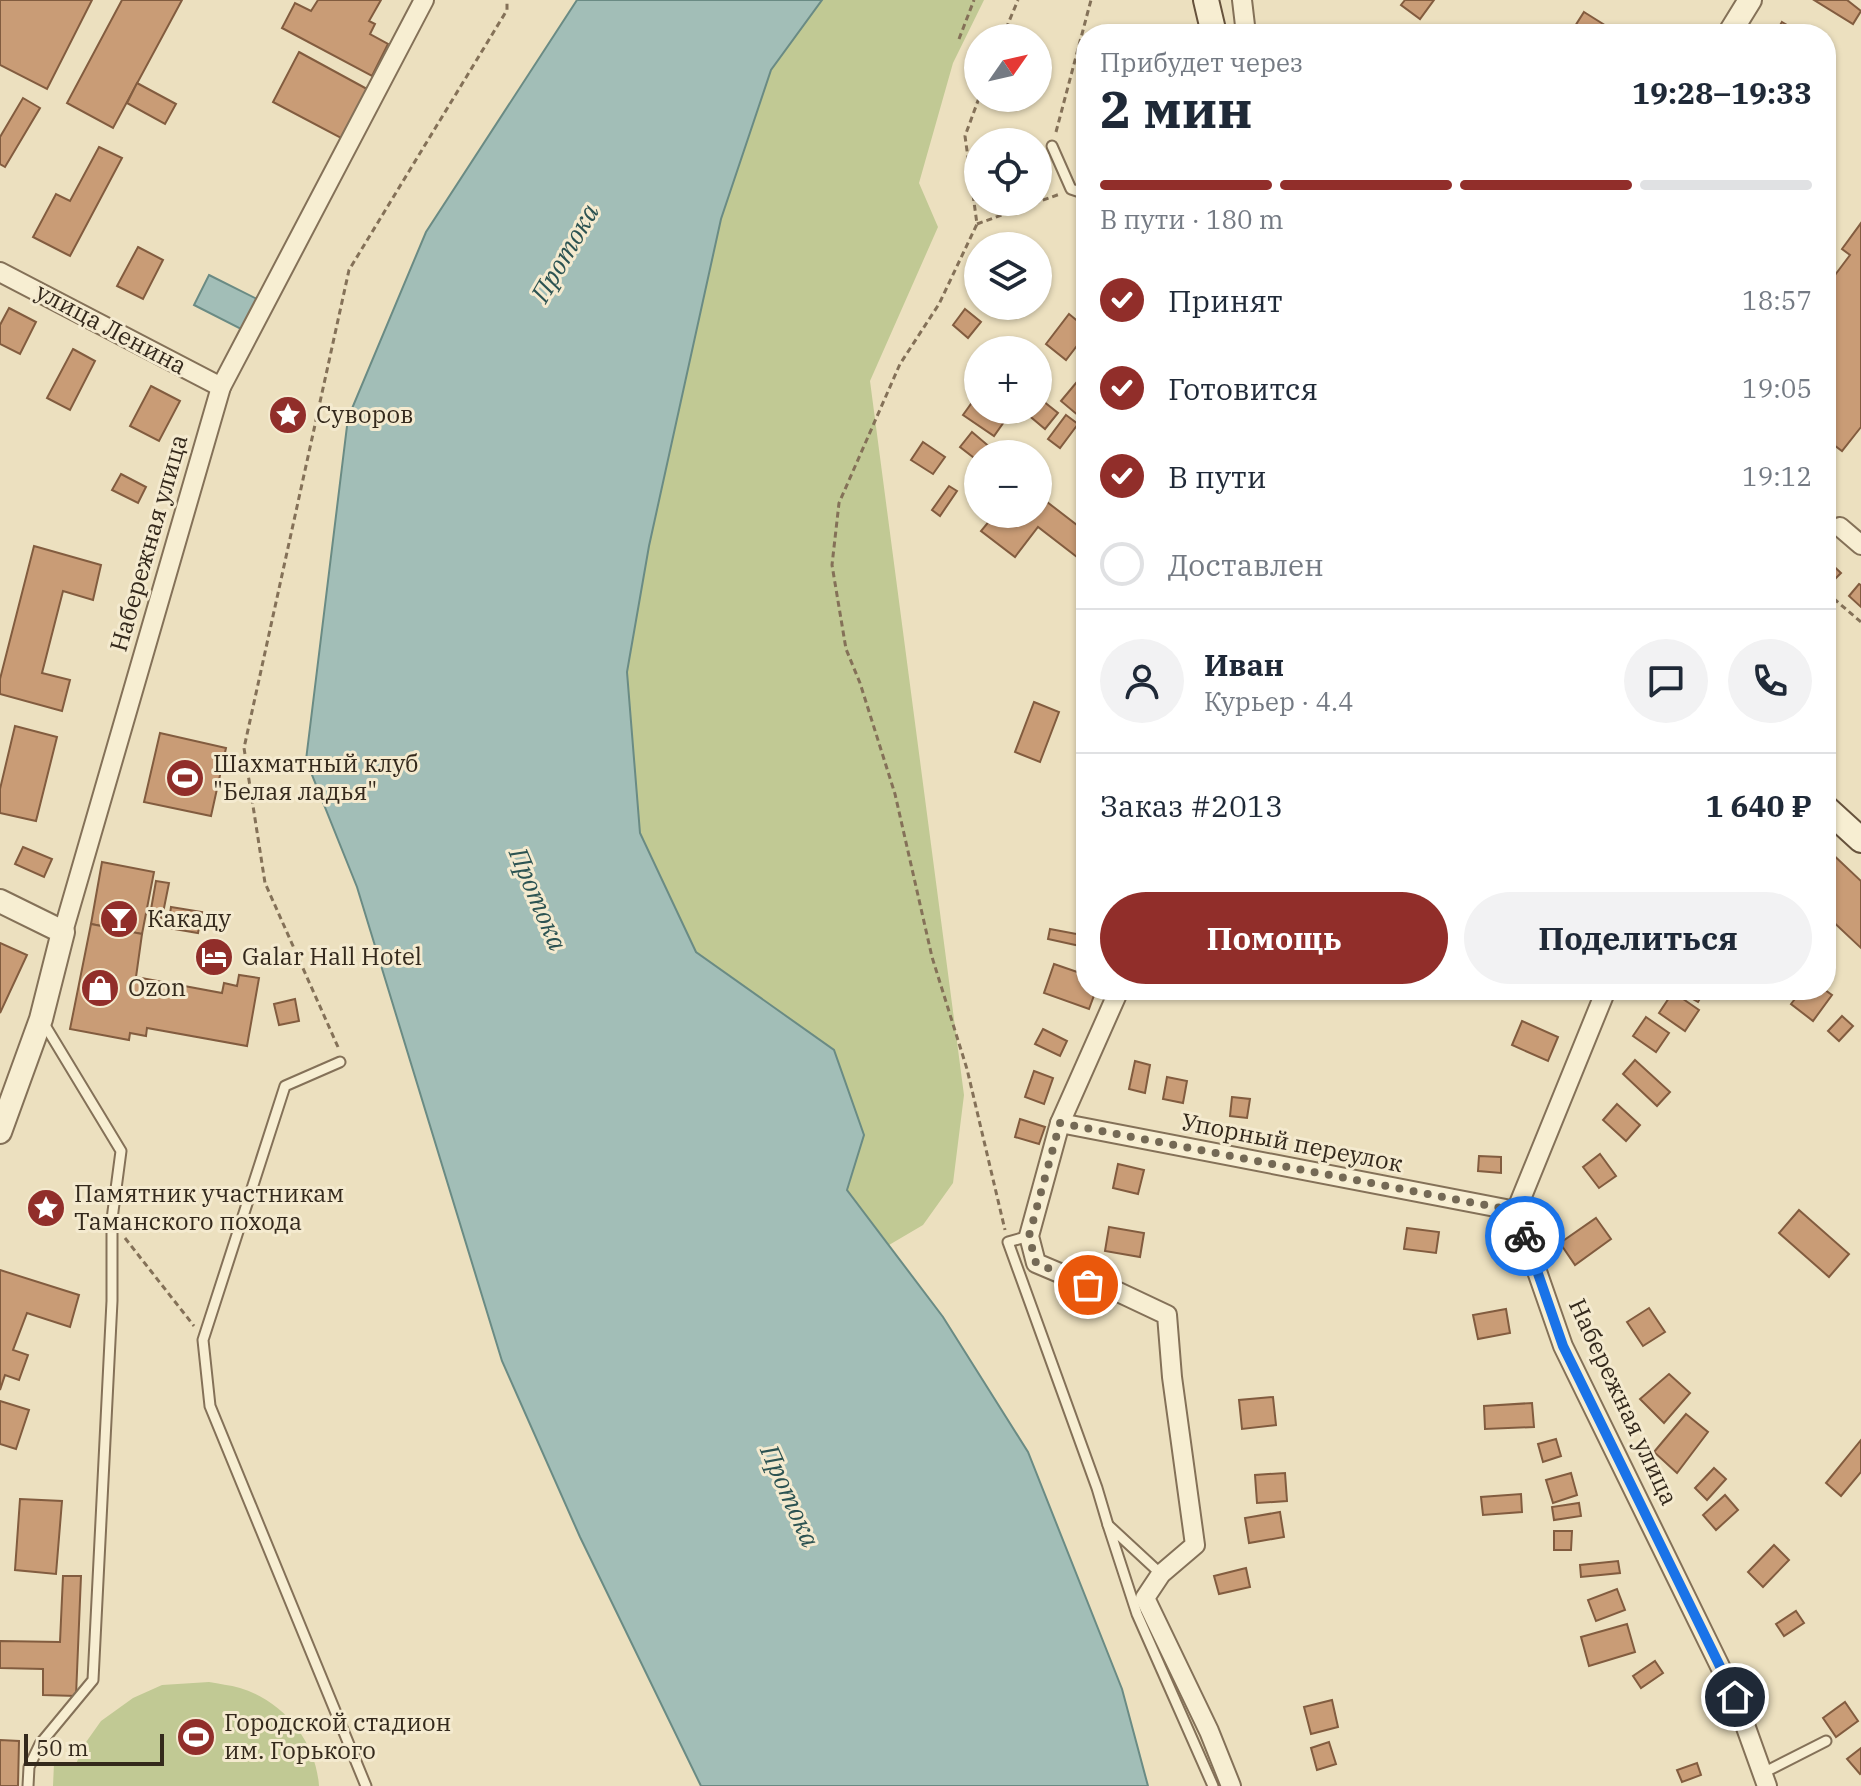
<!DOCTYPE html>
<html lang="ru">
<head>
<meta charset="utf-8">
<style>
	:root { --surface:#fff; --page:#f2f2f3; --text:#1f2937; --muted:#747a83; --line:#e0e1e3; --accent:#912e2a }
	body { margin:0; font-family:"IBM Plex Serif",serif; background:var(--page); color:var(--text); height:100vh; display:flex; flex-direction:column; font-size:30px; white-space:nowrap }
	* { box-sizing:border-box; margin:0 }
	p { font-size:26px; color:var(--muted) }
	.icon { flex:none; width:44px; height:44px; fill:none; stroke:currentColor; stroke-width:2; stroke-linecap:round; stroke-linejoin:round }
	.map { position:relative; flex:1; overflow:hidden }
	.side { position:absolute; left:1076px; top:24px; width:760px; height:976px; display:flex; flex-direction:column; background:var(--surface); border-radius:32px; box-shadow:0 2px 6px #0004 }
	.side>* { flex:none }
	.needle { width:52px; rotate:56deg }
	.fabs { position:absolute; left:964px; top:24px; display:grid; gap:16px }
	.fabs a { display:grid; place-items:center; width:88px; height:88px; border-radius:50%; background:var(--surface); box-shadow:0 2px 6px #0004; font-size:40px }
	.scale { position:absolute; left:24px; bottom:20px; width:140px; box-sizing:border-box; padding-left:8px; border:4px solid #34291c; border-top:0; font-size:22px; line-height:28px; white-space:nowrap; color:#34291c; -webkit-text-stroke:6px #f4eacf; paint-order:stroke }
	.pin { position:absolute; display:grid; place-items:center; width:68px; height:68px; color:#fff; margin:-34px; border:4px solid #fff; border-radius:50%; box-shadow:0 2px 8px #0007 }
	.courier { position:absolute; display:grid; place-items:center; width:80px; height:80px; margin:-40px; border:6px solid #1a73e8; border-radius:50%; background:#fff; color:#222; box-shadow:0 2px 10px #0007 }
	.overview em { font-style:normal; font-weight:700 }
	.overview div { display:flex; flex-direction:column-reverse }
	.overview { display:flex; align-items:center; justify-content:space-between; height:136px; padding:0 24px }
	h1 { font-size:52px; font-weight:700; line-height:60px }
	.bar { display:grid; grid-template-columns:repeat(4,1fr); gap:12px 8px; align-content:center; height:96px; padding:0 24px }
	.bar i { height:10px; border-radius:6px; background:var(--line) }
	.bar .current { background:var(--accent) }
	.bar p { grid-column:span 4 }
	.line { display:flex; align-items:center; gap:20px; padding:0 24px; border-top:2px solid var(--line) }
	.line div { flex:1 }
	.round { display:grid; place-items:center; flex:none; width:84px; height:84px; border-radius:42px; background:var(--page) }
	ol { padding:0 24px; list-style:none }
	li { display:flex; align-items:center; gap:24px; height:88px }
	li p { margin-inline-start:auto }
	li .icon { padding:8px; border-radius:50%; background:var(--accent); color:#fff; stroke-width:4 }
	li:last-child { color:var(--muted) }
	li i { width:44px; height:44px; border:4px solid var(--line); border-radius:50% }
	.action { display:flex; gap:16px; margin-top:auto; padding:16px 24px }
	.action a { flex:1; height:92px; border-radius:48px; background:var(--accent); color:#fff; font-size:32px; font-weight:700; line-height:92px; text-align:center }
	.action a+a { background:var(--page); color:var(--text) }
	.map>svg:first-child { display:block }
	.green { fill:#c1c994 }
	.water { fill:#a2beb7; stroke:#6a8b84; stroke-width:2 }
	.building { fill:#c99c76; stroke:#825c3f; stroke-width:2 }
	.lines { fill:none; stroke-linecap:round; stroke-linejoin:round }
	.service-casing { stroke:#847158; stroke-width:13 }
	.minor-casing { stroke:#847158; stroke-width:22 }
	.tertiary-casing { stroke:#847158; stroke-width:26 }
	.secondary-casing { stroke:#66523c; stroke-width:28 }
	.path { stroke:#847158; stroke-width:3; stroke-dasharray:6 4; stroke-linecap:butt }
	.service { stroke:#f7eed2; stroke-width:9 }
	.minor { stroke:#f7eed2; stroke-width:18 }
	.tertiary { stroke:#f7eed2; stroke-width:22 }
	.secondary { stroke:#f7eed2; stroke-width:24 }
	.done { stroke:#746955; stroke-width:8; stroke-dasharray:0 14.4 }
	.route { stroke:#1a73e8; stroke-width:10 }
	.labels { text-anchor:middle; stroke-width:6; stroke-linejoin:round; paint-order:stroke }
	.street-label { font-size:24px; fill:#34291c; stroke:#f4eacf }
	.poi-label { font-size:24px; fill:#34291c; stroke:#f4eacf; text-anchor:start }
	.water-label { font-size:26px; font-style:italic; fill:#2c5352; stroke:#f4eacf }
</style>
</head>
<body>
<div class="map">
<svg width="1861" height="1786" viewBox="0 0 1861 1786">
	<rect width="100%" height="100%" fill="#ece0bf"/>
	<g class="green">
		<path d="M822,0H984L953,63L919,183L938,227L870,381L964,1095L953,1183L923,1225L889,1245L847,1190L859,1149L834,1050L696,952L640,833L627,672L649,546L721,219L771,70Z"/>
		<path d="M209,1682C219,1684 230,1685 240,1688C283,1701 316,1741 319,1786H53L54,1763L76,1764L84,1745L101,1721L133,1698L162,1685Z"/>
	</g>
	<g class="water">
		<path d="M577,0H822L771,70L721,219L649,546L627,672L640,833L696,952L834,1050L864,1135L847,1190L943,1317L1028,1452L1122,1689L1148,1786H701L580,1537L502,1361L357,887L306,760L348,418L426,232Z"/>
		<path d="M209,275L257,299L241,329L194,305Z"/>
	</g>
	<g class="building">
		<path d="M0,0H92L47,89L0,65Z"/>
		<path d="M122,0H182L113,128L67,103Z"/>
		<path d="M318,0H381L369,21L375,24L370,34L388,44L372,76L282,28L295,3L311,11Z"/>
		<path d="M1405,0H1434L1420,19L1401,5Z"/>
		<path d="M1814,0H1847L1861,11L1853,24Z"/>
		<path d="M1584,12L1619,34H1570Z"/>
		<path d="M1782,22L1802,34H1775Z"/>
		<path d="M299,52L367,89L341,138L273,102Z"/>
		<path d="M137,83L176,104L165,124L127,103Z"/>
		<path d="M23,98L40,108L5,167L0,164V137Z"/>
		<path d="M99,147L122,158L70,256L33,237L56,194L70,201Z"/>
		<path d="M1861,223V427L1842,451L1826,439V287L1850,255L1842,249Z"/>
		<path d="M138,247L163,260L143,299L117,286Z"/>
		<path d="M9,308L36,322L20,354L0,344V325Z"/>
		<path d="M965,309L981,322L968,338L953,325Z"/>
		<path d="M1069,314L1086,328V334L1066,360L1046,344Z"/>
		<path d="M73,349L95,361L70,410L47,398Z"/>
		<path d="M1086,371V411L1080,417L1061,401Z"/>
		<path d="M151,386L180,401L159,441L130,426Z"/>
		<path d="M978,394V410L1011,412L994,436L963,415Z"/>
		<path d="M1038,397L1058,413L1045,429L1026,413L1028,410H1038Z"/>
		<path d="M1066,415L1078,424L1060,448L1048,439Z"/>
		<path d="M972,432L991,448L986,454H978V461L960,447Z"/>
		<path d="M923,442L945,457L933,474L911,460Z"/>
		<path d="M121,474L146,487L138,503L112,490Z"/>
		<path d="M949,486L957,491L940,516L932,510Z"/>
		<path d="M1038,495L1086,532V564L1038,527L1015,557L981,531L995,514H1038Z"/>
		<path d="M34,546L101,565L93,600L63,591L42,673L70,680L62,711L0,694V679Z"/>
		<path d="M1826,559L1841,573L1832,582L1826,576Z"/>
		<path d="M1859,584L1861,585V607L1849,596Z"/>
		<path d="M1034,702L1059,712L1040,762L1015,752Z"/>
		<path d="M15,726L57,737L36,821L0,813V789Z"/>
		<path d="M160,733L226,748L211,816L144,802Z"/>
		<path d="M23,847L52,859L44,877L15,864Z"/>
		<path d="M1826,848L1861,881V948L1826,915Z"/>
		<path d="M102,862L154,872L142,934L91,924Z"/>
		<path d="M156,881L169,883L162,918L150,915Z"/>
		<path d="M171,907L202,912L198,933L168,928Z"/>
		<path d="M91,924L142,934L136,977L222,993L224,983L237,986L239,975L259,978L247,1046L147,1028L146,1036L130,1033L129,1040L70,1029Z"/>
		<path d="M1050,929L1082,935L1080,946L1048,939Z"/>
		<path d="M0,943L27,955L0,1013Z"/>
		<path d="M1054,964L1086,975V990H1096L1089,1009L1044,993Z"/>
		<path d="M1686,990H1705L1698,1002L1684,994Z"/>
		<path d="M1802,990H1825L1832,995L1813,1021L1791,1004Z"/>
		<path d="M1673,992L1699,1010L1685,1031L1659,1013Z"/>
		<path d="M295,999L299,1021L279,1025L274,1004Z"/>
		<path d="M1842,1016L1853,1026L1839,1041L1828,1031Z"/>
		<path d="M1646,1017L1669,1033L1656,1052L1633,1036Z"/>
		<path d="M1522,1021L1558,1037L1548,1061L1512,1045Z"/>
		<path d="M1043,1029L1067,1041L1060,1056L1035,1044Z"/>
		<path d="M1635,1060L1670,1092L1657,1106L1623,1074Z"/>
		<path d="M1135,1061L1150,1065L1145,1093L1129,1089Z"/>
		<path d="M1034,1071L1053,1078L1044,1104L1025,1097Z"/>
		<path d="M1167,1077L1187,1081L1183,1103L1163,1099Z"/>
		<path d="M1232,1097L1250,1099L1247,1118L1230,1116Z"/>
		<path d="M1617,1104L1640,1125L1626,1141L1603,1120Z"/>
		<path d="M1020,1119L1045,1127L1039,1144L1015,1137Z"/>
		<path d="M1600,1154L1616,1176L1599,1188L1583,1167Z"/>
		<path d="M1479,1156L1501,1157V1173L1478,1171Z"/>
		<path d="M1118,1164L1144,1170L1138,1194L1113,1188Z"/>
		<path d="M1799,1210L1849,1254L1829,1277L1779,1233Z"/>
		<path d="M1596,1218L1611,1239L1575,1265L1560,1243Z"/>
		<path d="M1109,1227L1144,1233L1140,1257L1105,1251Z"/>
		<path d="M1407,1228L1439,1232L1436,1253L1404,1249Z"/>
		<path d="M0,1270L79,1295L70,1327L27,1313L13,1350L28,1355L19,1380L5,1375L0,1390Z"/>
		<path d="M1649,1308L1665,1332L1643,1346L1627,1322Z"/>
		<path d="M1506,1309L1510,1333L1478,1339L1473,1315Z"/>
		<path d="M1669,1374L1690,1393L1664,1423L1640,1399Z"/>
		<path d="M1273,1397L1276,1425L1242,1429L1239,1400Z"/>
		<path d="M0,1401L29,1410L16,1449L0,1444Z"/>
		<path d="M1532,1403L1534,1427L1485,1429L1484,1406Z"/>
		<path d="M1686,1414L1708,1432L1677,1473L1654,1452Z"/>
		<path d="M1556,1439L1561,1456L1543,1462L1538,1444Z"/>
		<path d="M1861,1440V1472L1841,1496L1826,1483Z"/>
		<path d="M1714,1468L1726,1479L1707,1500L1695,1488Z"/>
		<path d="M1285,1473L1287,1501L1257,1503L1255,1475Z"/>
		<path d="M1571,1473L1577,1495L1553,1503L1546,1480Z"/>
		<path d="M1521,1494L1522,1512L1483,1515L1481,1497Z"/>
		<path d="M1725,1495L1738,1510L1716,1530L1703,1515Z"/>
		<path d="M20,1499L62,1501L56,1574L15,1570Z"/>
		<path d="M1579,1503L1581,1516L1554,1520L1552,1507Z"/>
		<path d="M1280,1512L1284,1537L1249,1543L1245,1518Z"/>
		<path d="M1554,1531H1572L1571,1550H1554Z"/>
		<path d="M1774,1545L1789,1560L1763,1587L1748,1572Z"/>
		<path d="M1618,1561L1620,1573L1581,1577L1580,1565Z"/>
		<path d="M1246,1568L1250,1587L1219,1594L1214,1576Z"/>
		<path d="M63,1576H81L76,1696L43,1695V1669L0,1668V1641L60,1642Z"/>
		<path d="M1617,1589L1625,1610L1596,1621L1588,1600Z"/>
		<path d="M1796,1611L1804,1623L1784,1636L1776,1624Z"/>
		<path d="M1627,1624L1635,1652L1589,1666L1581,1637Z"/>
		<path d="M1655,1661L1663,1673L1641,1688L1633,1676Z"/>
		<path d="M1332,1700L1338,1727L1311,1734L1304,1707Z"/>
		<path d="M1845,1702L1858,1721L1836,1737L1823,1718Z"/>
		<path d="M0,1740L19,1741L18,1786H0Z"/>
		<path d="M1329,1742L1336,1764L1317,1770L1311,1748Z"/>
		<path d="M1861,1748V1773L1860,1774L1847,1759Z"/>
		<path d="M1697,1763L1701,1775L1682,1782L1677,1770Z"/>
	</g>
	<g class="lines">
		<defs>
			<g id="service">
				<path d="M1052,146L1071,189L1086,194"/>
				<path d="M340,1062L285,1086L203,1340L210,1406L366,1786"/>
				<path d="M1029,1236L1008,1242L1097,1488L1108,1525"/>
				<path d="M1161,1574L1108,1525L1137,1614L1213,1786"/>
				<path d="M1763,1773L1826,1741"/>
				<path d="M28,1786L29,1767L40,1744L93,1680L112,1301V1219L121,1151L43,1022"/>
			</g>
			<g id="minor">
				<path d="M1242,0L1246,34"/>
				<path d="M0,272L221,387"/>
				<path d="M1840,527L1861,545"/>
				<path d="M63,932L221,387L424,0"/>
				<path d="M1119,990L1060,1123L1029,1236L1036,1263L1088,1285L1114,1290L1167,1315L1172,1377L1195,1545L1161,1574L1145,1598L1209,1731L1231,1786"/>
				<path d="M1606,990L1516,1211L1563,1346L1735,1697L1767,1786"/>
				<path d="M1060,1123L1516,1211"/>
			</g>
			<g id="tertiary">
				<path d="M1729,34L1750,0"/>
				<path d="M0,901L63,932L41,1019L0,1132"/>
			</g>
			<g id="secondary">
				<path d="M1206,0L1214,34"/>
				<path d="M1826,808L1861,840"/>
			</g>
		</defs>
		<use href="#service" class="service-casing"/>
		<use href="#minor" class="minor-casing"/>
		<use href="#tertiary" class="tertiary-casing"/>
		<use href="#secondary" class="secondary-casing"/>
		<g class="path">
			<path d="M1002,38L1018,0"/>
			<path d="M959,39L974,0"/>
			<path d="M979,98L965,136L977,224L939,304L900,364L839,503L832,565L846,649L860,683L895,794L932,957L967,1069L1005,1230"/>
			<path d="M1056,132L1091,0"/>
			<path d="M977,224L1060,194"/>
			<path d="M1826,592L1861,622"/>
			<path d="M338,1047L265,883L244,748L349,270L507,10V0"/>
			<path d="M125,1238L194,1326"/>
		</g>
		<use href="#service" class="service"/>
		<use href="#minor" class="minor"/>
		<use href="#tertiary" class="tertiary"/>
		<use href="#secondary" class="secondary"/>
	</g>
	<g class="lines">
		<path class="done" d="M1088,1285L1036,1263L1029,1236L1060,1123L1516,1211L1525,1236"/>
		<path class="route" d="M1525,1236L1563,1346L1735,1697"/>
	</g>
	<defs>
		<symbol id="sight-disc" viewBox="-11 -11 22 22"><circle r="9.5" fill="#912e2a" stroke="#f4eacf"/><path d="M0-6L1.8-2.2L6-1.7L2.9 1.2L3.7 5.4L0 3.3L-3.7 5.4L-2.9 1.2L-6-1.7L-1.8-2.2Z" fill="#fff"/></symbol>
		<symbol id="stadium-disc" viewBox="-11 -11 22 22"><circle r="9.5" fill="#912e2a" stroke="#f4eacf"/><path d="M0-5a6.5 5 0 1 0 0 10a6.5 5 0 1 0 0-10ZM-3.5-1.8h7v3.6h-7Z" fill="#fff"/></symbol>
		<symbol id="bar-disc" viewBox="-11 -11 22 22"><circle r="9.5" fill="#912e2a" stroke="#f4eacf"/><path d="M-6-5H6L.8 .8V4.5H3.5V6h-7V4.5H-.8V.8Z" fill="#fff"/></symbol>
		<symbol id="hotel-disc" viewBox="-11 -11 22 22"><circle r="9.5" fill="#912e2a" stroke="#f4eacf"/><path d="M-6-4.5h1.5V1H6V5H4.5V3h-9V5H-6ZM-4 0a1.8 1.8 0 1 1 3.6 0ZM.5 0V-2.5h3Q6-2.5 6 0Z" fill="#fff"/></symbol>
		<symbol id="shop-disc" viewBox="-11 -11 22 22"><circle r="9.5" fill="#912e2a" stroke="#f4eacf"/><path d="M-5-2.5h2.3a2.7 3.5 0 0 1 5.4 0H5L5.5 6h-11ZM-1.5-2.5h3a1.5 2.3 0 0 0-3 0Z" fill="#fff"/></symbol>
	</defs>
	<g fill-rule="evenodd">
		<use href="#sight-disc" x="266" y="393" width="44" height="44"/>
		<use href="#stadium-disc" x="163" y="756" width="44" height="44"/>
		<use href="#bar-disc" x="97" y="897" width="44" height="44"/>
		<use href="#hotel-disc" x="192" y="935" width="44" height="44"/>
		<use href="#shop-disc" x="78" y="966" width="44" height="44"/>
		<use href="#sight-disc" x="24" y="1186" width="44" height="44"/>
		<use href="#stadium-disc" x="174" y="1715" width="44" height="44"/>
	</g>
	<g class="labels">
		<g class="street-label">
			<text transform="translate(111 329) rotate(28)" y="8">улица Ленина</text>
			<text transform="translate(149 543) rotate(-74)" y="8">Набережная улица</text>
			<text transform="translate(1292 1143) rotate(11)" y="8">Упорный переулок</text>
			<text transform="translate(1623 1402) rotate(65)" y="8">Набережная улица</text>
		</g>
		<g class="poi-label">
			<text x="316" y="423">Суворов</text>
			<text x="213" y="772">Шахматный клуб<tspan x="213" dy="28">"Белая ладья"</tspan></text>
			<text x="147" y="927">Какаду</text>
			<text x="242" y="965">Galar Hall Hotel</text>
			<text x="128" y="996">Ozon</text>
			<text x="74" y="1202">Памятник участникам<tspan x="74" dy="28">Таманского похода</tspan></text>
			<text x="224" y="1731">Городской cтадион<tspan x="224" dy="28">им. Горького</tspan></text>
		</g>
		<g class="water-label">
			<text transform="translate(565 253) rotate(-60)" y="9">Протока</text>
			<text transform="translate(538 899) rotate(67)" y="9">Протока</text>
			<text transform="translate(790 1496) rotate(66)" y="9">Протока</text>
		</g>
	</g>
</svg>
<div class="fabs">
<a><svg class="needle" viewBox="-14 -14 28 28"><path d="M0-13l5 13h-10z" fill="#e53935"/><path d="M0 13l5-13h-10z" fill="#747a83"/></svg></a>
<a><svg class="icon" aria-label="locate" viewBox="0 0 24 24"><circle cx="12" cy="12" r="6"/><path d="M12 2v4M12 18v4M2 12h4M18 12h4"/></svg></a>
<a><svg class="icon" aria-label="layers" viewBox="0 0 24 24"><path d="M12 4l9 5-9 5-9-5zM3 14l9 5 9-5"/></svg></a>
<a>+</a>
<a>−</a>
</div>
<div class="scale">50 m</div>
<div class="pin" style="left:1088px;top:1285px;background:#ea580c"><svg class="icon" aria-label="bag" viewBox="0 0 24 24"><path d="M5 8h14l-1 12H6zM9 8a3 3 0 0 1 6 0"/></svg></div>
<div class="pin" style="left:1735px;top:1697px;background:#1f2937"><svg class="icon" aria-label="home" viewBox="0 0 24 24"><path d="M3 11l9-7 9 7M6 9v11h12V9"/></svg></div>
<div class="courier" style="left:1525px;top:1236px"><svg class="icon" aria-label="bike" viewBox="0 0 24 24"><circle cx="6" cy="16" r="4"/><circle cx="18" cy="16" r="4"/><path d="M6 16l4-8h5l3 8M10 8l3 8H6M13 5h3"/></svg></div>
<section class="side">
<div class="overview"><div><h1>2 мин</h1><p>Прибудет через</p></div><em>19:28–19:33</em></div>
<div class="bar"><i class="current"></i><i class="current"></i><i class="current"></i><i></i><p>В пути · 180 m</p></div>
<ol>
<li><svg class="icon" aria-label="check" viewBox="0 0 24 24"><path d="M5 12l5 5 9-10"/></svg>Принят<p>18:57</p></li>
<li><svg class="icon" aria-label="check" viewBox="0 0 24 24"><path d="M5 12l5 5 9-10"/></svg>Готовится<p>19:05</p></li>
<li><svg class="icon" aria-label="check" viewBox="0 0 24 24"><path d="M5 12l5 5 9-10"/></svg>В пути<p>19:12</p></li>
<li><i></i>Доставлен</li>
</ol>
<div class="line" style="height:144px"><a class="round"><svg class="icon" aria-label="person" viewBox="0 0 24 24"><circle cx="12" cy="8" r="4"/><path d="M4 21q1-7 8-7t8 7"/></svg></a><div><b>Иван</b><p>Курьер · 4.4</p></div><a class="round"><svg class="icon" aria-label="chat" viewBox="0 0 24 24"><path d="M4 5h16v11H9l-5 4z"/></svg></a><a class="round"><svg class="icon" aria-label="phone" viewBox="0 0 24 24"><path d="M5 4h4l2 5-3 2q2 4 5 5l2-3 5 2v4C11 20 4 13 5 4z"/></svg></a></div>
<div class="line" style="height:104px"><div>Заказ #2013</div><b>1 640 ₽</b></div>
<div class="action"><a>Помощь</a><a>Поделиться</a></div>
</section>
</div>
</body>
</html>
